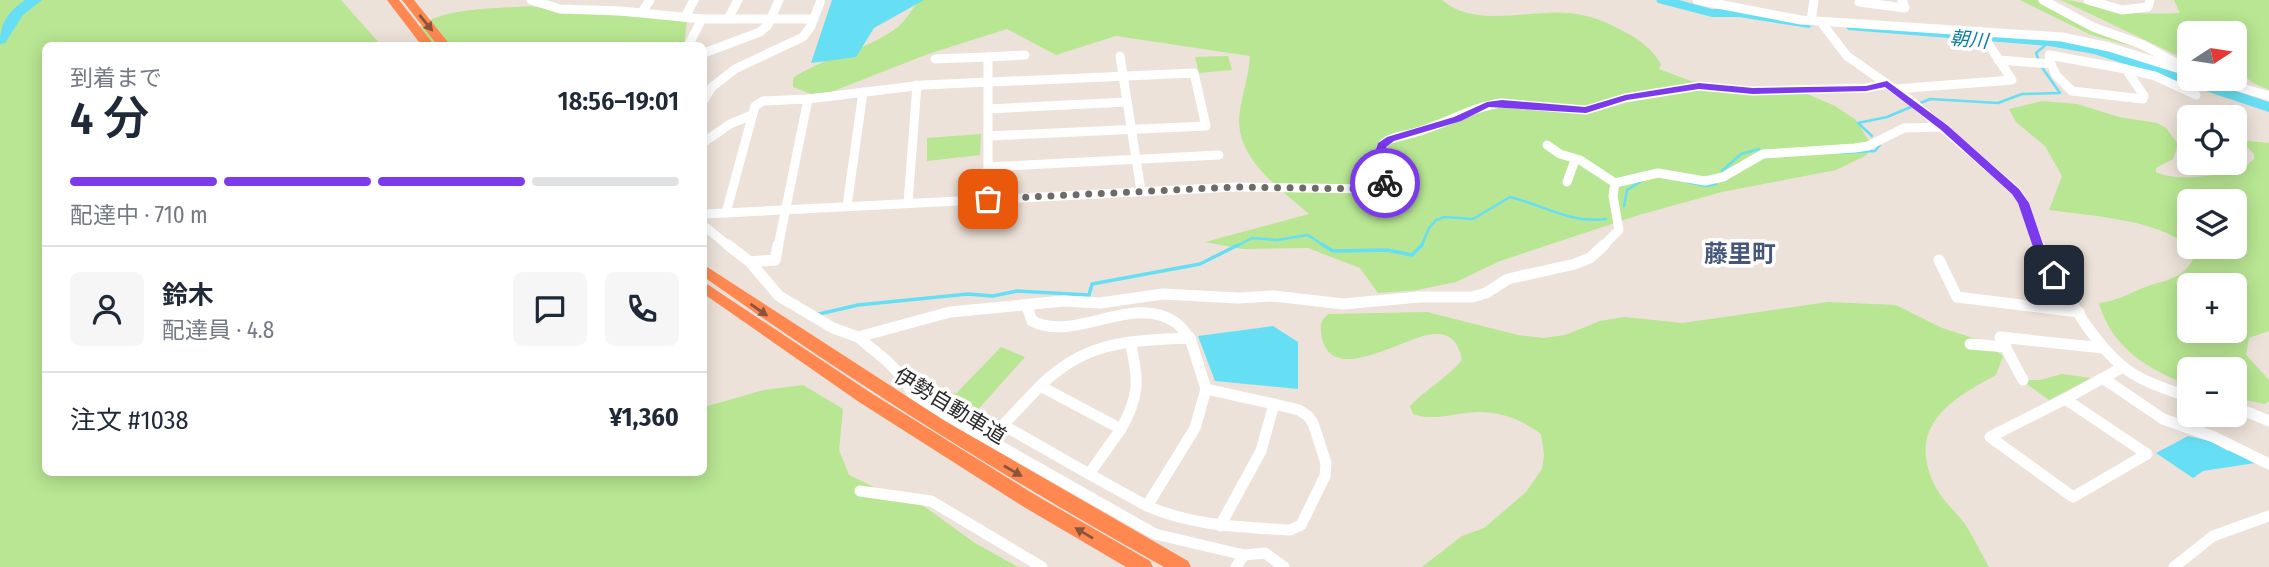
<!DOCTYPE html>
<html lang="ja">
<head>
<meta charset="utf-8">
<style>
	:root { --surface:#fff; --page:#f6f6f7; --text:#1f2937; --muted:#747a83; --line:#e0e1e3; --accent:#7c3aed }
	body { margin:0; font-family:"Fira Sans Condensed","Noto Sans JP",sans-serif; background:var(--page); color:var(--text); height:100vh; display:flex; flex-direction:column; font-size:26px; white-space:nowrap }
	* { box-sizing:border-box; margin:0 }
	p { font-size:23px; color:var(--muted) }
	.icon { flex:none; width:38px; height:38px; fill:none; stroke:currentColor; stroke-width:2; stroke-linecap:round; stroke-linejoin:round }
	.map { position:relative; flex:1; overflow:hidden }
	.side { position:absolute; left:42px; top:42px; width:665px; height:434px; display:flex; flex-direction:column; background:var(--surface); border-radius:10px; box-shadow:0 4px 18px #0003 }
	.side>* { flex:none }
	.needle { width:46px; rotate:78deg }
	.tools { position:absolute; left:2177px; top:21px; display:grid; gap:14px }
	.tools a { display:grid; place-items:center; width:70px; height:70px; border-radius:10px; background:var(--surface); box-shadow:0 4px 18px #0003; font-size:35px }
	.pin { position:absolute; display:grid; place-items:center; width:60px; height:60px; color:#fff; margin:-30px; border-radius:14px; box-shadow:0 4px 10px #0006 }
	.courier { position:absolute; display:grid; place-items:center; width:70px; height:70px; margin:-35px; border:5px solid #7c3aed; border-radius:50%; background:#fff; color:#222; box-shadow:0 2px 9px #0007 }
	.summary em { font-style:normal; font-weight:600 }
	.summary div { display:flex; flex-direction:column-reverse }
	.summary { display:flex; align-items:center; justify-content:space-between; height:119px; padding:0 28px }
	h1 { font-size:46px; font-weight:600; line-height:52px }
	.bar { display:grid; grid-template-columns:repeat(4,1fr); gap:10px 7px; align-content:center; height:84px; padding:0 28px }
	.bar i { height:9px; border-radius:5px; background:var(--line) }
	.bar .on { background:var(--accent) }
	.bar p { grid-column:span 4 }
	.line { display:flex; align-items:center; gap:18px; padding:0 28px; border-top:2px solid var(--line) }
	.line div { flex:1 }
	.round { display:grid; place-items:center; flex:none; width:74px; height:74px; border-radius:10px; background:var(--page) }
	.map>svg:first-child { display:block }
	.green { fill:#b8e692; fill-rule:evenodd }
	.water { fill:#66dff4 }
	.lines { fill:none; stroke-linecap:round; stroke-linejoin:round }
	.stream-far1 { stroke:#66dff4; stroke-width:2.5 }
	.stream { stroke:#66dff4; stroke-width:3.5 }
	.river { fill:#66dff4; fill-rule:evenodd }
	.minor-far1 { stroke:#fff; stroke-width:9 }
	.minor { stroke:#fff; stroke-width:11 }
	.highway { fill:#ff8851; fill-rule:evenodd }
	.oneway { fill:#89543b }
	.route { fill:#7c3aed }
	.done { stroke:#6d6a67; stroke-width:7; stroke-dasharray:0 12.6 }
	.labels { text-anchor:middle; stroke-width:7; stroke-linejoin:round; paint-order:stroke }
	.far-water-label { font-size:19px; font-style:italic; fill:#067c9f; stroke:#fff }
	.street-label { font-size:21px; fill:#292929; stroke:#fff }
	.quarter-label { font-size:24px; font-weight:bold; fill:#47567b; stroke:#fff }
</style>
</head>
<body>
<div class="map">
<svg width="2269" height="567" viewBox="0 0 2269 567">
	<rect width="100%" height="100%" fill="#ece2d9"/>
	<g class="green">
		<path d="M0,0H341L381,45L46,46V472H704V407L764,390L803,385L843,409L839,450L849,475L878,489L907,494L975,543L1018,567H0Z"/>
		<path d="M920,0H1442C1475,29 1529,9 1569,13C1590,15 1607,22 1625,32C1639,39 1653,50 1661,64L1659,69L1691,81L1805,93L1835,106L1856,120L1870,143L1867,155L1836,170L1722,192L1639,215L1500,261L1456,282L1417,290L1378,293L1360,268L1308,248L1243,249L1205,242L1309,214C1278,187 1232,156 1240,110C1243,92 1249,74 1250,56L1116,36L1056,55L1007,29L928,54L808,101L811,94L793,87V78C825,56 868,51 899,26C907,19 912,8 920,0Z"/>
		<path d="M2020,0H2037L2069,18L2142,49L2091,35Z"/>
		<path d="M2061,0C2080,0 2095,8 2114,11C2136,14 2158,14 2180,13L2174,0H2269V90L2253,83L2235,68V33H2189V61Z"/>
		<path d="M530,6L580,13L687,20L684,46L432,45L419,27C443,7 498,9 530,6Z"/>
		<path d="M1228,56L1232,70L1199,73L1195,57Z"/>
		<path d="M2042,101L2077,104L2119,117L2157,123L2166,128L2178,144L2173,159L2156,168V172C2175,183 2238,176 2254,159V154L2246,146L2248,141L2269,143V331L2249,338L2246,355L2269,380V401L2265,404L2235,398V369H2189V385C2148,370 2111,347 2099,303C2119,301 2131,292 2148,286C2171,279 2187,277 2196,252L2190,247H2235V201H2189V246C2155,219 2092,216 2049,210L2062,176L2045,146L2016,122L2009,109ZM2189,285H2235V331H2189Z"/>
		<path d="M981,134L980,155L927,161V138Z"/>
		<path d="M1828,302L1896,305L1942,328L1980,340L2003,356L1996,375C1949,400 1906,427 1935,486C1942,500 1956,512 1965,524C1974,538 1981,553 1989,567H1422L1462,536L1484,528L1526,492L1542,469L1544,455L1541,434C1522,420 1503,412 1479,412C1457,412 1435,422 1413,414L1410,406C1426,389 1447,378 1462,360C1459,344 1452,333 1434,334C1406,335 1327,391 1321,332C1320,324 1322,318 1329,314L1427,312L1518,335L1543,338L1565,335L1600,321L1624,317L1683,323Z"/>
		<path d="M1001,347L1025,357L967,422L942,408Z"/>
		<path d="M2062,374L2091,378L2049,400L2021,380H2040Z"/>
	</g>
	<g class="water">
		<path d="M832,0H924L874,28L856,57L811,63Z"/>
		<path d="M1273,326L1298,342V389L1215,381L1198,336Z"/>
		<path d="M2188,436L2210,441L2228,451L2232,449L2255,463L2203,471L2193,478L2156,453Z"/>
	</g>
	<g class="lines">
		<g class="stream-far1">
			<path d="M1872,136L1858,123L1887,117L1930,99L1998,103L2022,94L2060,93L2041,66L2036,53L2049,42"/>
			<path d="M1841,153L1875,151L1880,145"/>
			<path d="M1722,171L1741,154L1759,149"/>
			<path d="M1687,182L1707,186L1716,184"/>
			<path d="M1624,206L1627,190L1642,181"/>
			<path d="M1235,247L1252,238L1277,240L1308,235L1326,247"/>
			<path d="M1421,247L1429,228L1436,220L1445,217L1473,219L1510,197C1543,205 1571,224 1606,219"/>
		</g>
		<g class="stream">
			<path d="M1323,245L1333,251L1387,250L1412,255L1422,245"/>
			<path d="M819,314L858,305L968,294L993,296L1017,291L1089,295L1092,284L1200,264L1238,245"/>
		</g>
		<g class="river">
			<path d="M25,0H42L23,15L5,43L0,44C0,23 8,12 25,0Z"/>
			<path d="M1656,0H1679L1712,9H1739L1809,20L1816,24L1809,28L1739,17H1712L1658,3Z"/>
			<path d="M1853,23L2049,38L2102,47L2189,75V79H2199L2269,102V112L2094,54L2049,46L1848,30L1846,27Z"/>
		</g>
		<g class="minor-far1">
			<path d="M531,0L560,9L621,11L702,19L688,46"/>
			<path d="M1697,0L1801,20L2062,37L2109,47L2189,72"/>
			<path d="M2043,0L2093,27L2143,45L2178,64"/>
			<path d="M2088,0L2122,10L2148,7L2150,0"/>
			<path d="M1859,2L1905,8L1902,0"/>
			<path d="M644,9L650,0"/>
			<path d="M685,17L694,0"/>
			<path d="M702,19H814"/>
			<path d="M728,19L738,0"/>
			<path d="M1811,21L1814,0"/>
			<path d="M1821,22L1847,56L1910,100L2016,191L2024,203L2040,247"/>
			<path d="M704,53L760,32L768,25L779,0"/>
			<path d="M1120,56L1141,191"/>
			<path d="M935,59L988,57"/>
			<path d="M1998,60L2051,64L2056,75L2072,91L2143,99L2144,96L2126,69L2155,76L2196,95"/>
			<path d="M2051,64L2049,55L2126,69"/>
			<path d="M2212,79L2269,96"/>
			<path d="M1895,89L2012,80L1980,31"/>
			<path d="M704,100L712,87L735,69L803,37L811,26L821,0"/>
			<path d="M988,109L1127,102"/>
			<path d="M704,142L730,124L752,115"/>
			<path d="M1547,145L1560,154L1580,160L1615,183"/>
			<path d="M988,167L1219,155"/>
			<path d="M1567,182L1575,160"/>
			<path d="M988,199V57L1025,55"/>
			<path d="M908,203L917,85"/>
			<path d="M847,206L863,92"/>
			<path d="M726,213L755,106L763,101L808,99L923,85L1194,73L1206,126L988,136"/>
			<path d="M704,214L1235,187L1369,189L1388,181C1390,170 1375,154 1382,145C1388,137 1404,136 1413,133C1443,126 1470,107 1501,103L1586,110L1625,98L1699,86L1753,91L1866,88L1887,84"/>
			<path d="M704,226L730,247"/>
			<path d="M778,247L808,99"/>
			<path d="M1602,247L1619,230L1613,196L1615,183L1658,173L1705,181L1723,177L1763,154L1855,148L1868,146L1904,128L1944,127"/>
		</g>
		<g class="minor">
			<path d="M728,245L750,262L779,296L833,328L858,337L887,361L904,379L913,395L968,428L1155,534L1244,555L1265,553L1284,567"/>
			<path d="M2039,245L2045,260C2068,295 2089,338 2121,365C2139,381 2166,389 2189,397"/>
			<path d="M1939,260L1957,297L2079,312"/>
			<path d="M750,262L775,260L778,245"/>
			<path d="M1027,306L1032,321C1076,343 1132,293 1175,322C1181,326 1185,333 1190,338C1129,341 1087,340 1040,386"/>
			<path d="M858,337L950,312L1064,301L1100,303L1163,294L1238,298L1274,296L1343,304L1419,297H1472L1486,293L1508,279L1575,264L1590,258L1604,245"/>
			<path d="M1190,338L1206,389"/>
			<path d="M1970,344L2006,347"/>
			<path d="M2104,379L2163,419L2214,437L2269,464"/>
			<path d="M2023,380L2000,337L2103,348"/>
			<path d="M1040,386L1121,429L1089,474L1003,425Z"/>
			<path d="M2065,399L2147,454L2073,497L1990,437Z"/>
			<path d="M2065,399L2123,367"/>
			<path d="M2235,407L2269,421"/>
			<path d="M1121,429C1140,396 1139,378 1130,342"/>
			<path d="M1089,474L1147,506L1195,428L1206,389L1274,404L1261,451L1220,526"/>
			<path d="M860,491L931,501L1042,567"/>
			<path d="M1147,506C1193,526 1241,527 1290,530L1301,525L1325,476L1326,463L1313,423L1308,416L1299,410L1274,404"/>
			<path d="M1236,567L1244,555"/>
			<path d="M2174,567L2213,536L2269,516"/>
		</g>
		<g class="highway">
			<path d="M387,0H399L435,46H422Z"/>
			<path d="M402,0H414L451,46H438Z"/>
			<path d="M704,265L945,421L1188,561L1191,567H1164C1005,478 852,382 704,277Z"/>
			<path d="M704,282L871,393L1037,496L1150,561L1153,567H1126L1024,507L859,402L704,294Z"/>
		</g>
	</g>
	<defs><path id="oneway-solid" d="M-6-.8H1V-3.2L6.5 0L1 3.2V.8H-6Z" transform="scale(1.75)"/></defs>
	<g class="oneway">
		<use href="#oneway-solid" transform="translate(426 23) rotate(51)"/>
		<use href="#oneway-solid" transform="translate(759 310) rotate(35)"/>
		<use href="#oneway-solid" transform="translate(1013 471) rotate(30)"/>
		<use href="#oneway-solid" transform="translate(1084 533) rotate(-149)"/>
	</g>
	<path class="route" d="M1887,81L1947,125L2019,189L2029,203L2044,247L2060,275L2058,278H2050L2033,247L2018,203L2012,194L1940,129L1885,87L1866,91L1753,94L1699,89L1627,100L1586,113L1489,107L1461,121L1394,141L1386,147L1385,152L1394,175L1389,185L1385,186L1380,183L1384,175L1375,152L1378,143L1387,137L1454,117L1487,102L1502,100L1585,107L1625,95L1699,83L1753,88L1866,86Z"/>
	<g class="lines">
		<path class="done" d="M988,199L1235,187L1369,189L1385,183"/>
	</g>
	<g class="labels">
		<g class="far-water-label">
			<text transform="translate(1969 39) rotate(5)" y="7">朝川</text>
		</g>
		<g class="street-label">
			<text transform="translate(950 406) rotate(31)" y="7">伊勢自動車道</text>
		</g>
		<g class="quarter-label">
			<text x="1740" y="262">藤里町</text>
		</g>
	</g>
</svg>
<div class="tools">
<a><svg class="needle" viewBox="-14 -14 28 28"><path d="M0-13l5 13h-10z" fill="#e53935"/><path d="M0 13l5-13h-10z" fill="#747a83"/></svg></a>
<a><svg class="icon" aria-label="locate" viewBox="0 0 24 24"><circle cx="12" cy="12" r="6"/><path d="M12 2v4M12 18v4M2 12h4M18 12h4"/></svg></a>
<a><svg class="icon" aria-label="layers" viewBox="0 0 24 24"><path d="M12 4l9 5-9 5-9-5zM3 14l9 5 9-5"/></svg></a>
<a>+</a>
<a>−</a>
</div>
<div class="pin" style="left:988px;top:199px;background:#ea580c"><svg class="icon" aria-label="bag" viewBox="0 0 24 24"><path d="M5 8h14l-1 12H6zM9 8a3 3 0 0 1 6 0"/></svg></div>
<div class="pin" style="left:2054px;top:275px;background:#1f2937"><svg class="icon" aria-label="home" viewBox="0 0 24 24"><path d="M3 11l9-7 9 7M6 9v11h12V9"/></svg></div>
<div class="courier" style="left:1385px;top:183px"><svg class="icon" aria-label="bike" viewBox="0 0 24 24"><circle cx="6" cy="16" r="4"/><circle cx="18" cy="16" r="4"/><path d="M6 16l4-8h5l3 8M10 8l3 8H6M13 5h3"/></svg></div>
<section class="side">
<div class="summary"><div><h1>4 分</h1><p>到着まで</p></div><em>18:56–19:01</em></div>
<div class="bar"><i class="on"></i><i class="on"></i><i class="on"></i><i></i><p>配達中 · 710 m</p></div>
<div class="line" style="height:126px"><a class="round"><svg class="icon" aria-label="person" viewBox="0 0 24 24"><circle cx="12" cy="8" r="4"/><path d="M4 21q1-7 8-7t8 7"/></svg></a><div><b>鈴木</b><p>配達員 · 4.8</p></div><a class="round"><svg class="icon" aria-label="chat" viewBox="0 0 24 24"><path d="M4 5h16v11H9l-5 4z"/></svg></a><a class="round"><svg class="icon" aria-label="phone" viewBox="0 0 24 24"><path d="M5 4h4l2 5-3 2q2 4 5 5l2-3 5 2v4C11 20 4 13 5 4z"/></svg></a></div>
<div class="line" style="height:91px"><div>注文 #1038</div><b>¥1,360</b></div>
</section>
</div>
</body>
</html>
